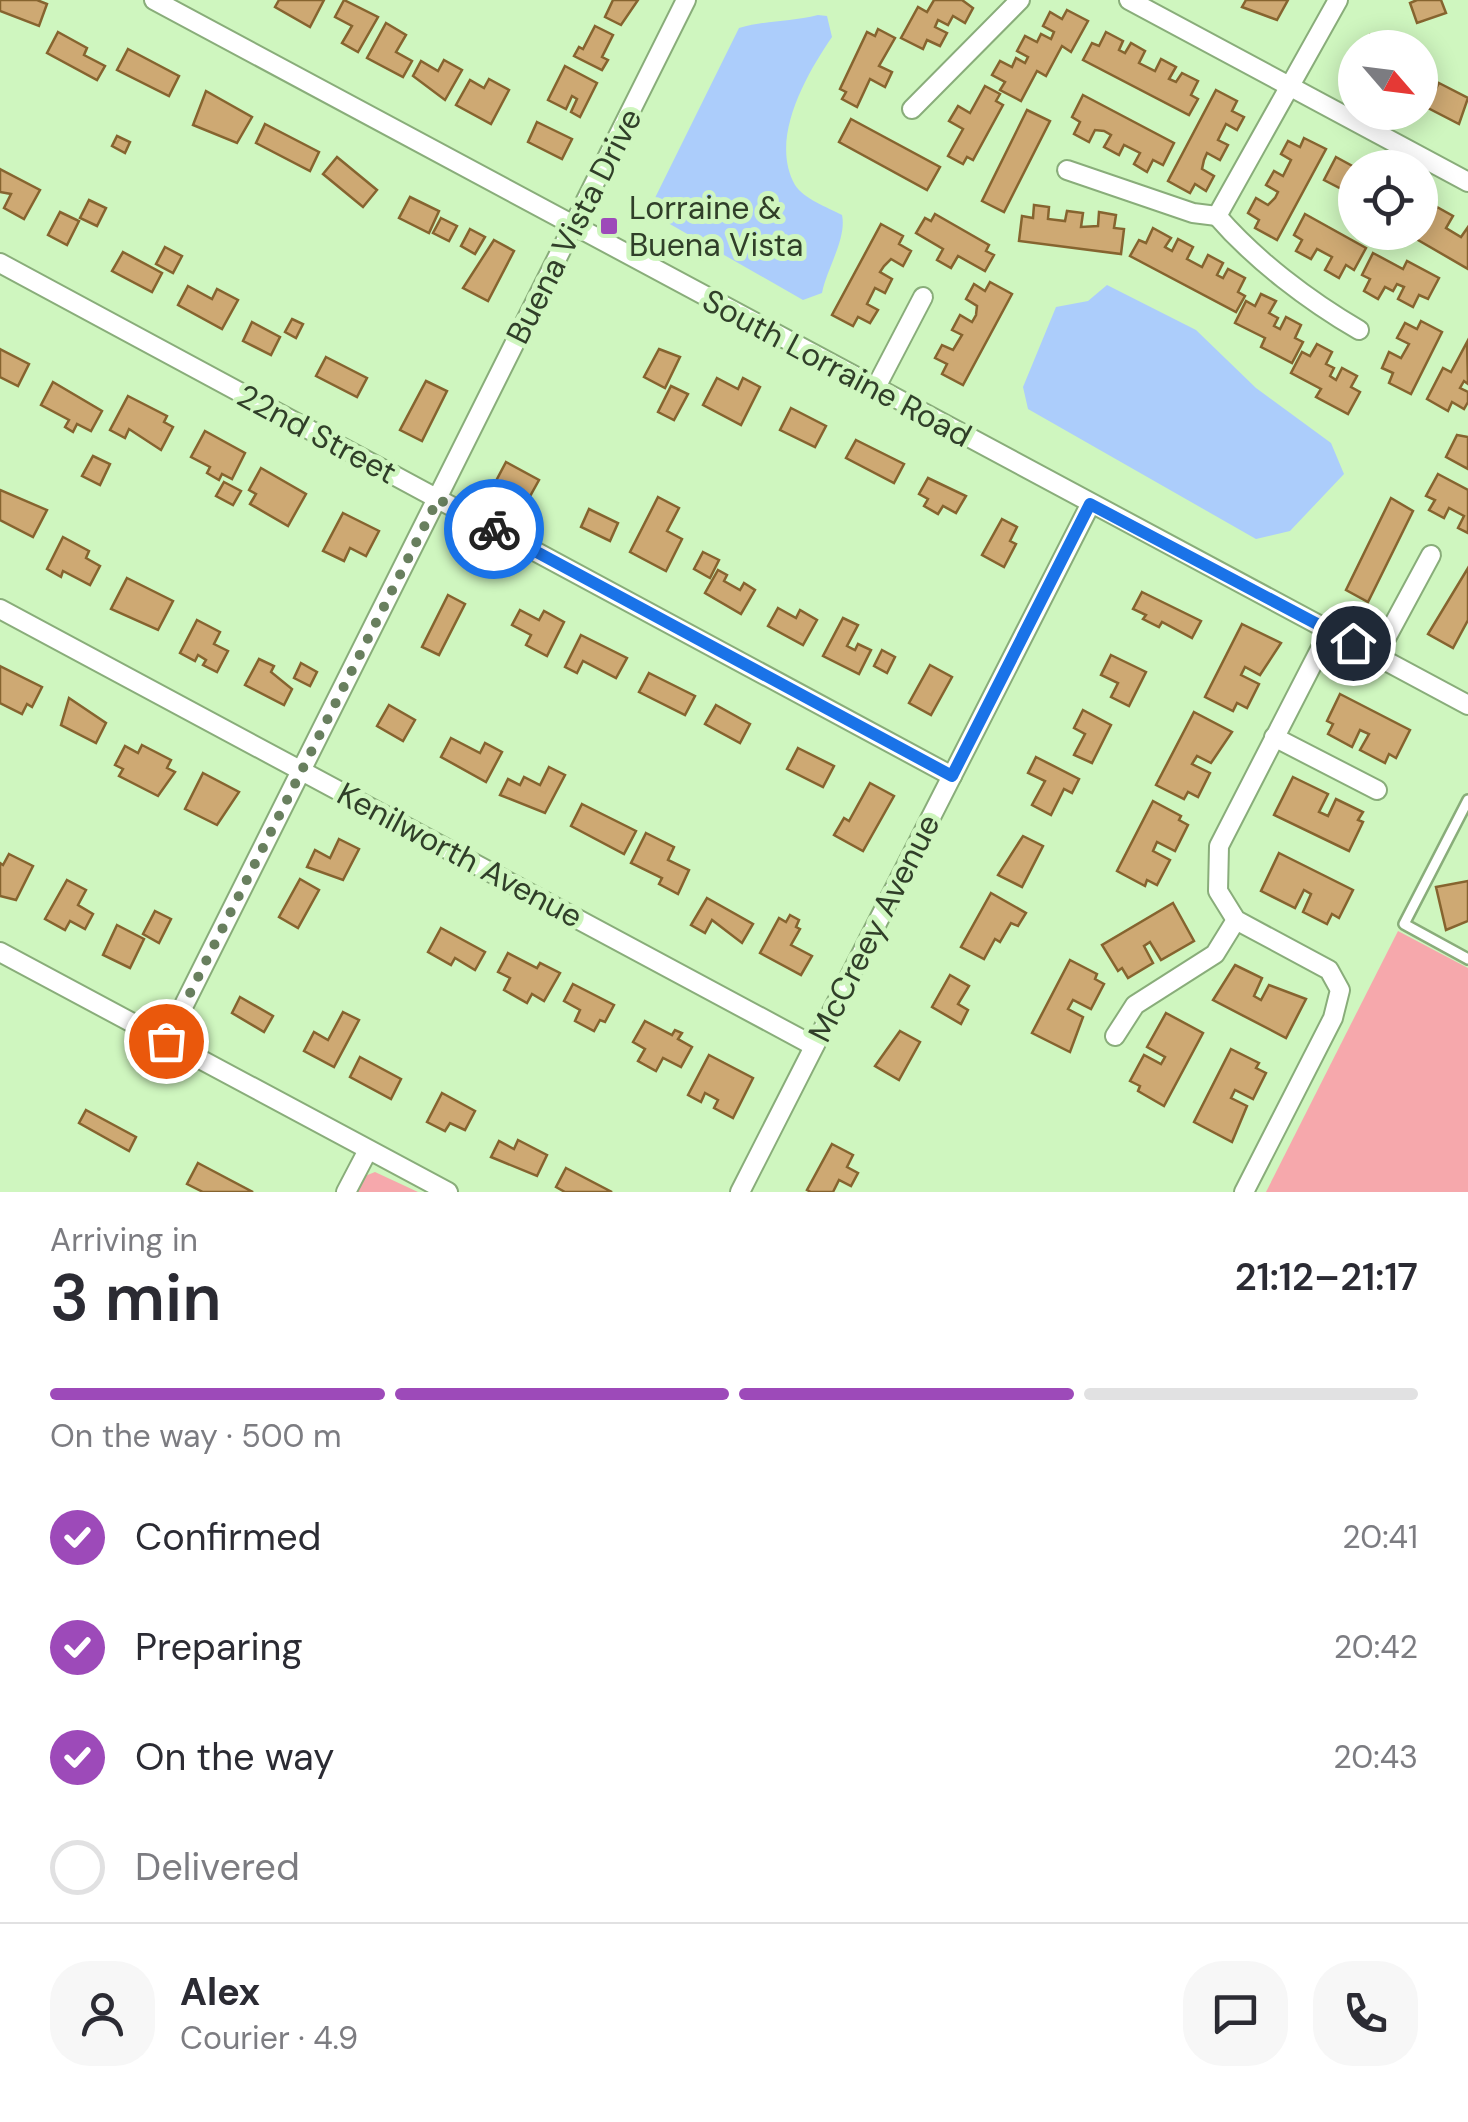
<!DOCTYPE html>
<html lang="en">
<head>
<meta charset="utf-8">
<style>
	:root { --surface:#fff; --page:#f7f7f7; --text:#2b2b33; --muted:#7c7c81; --line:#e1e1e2; --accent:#9d4ab9 }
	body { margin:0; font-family:"DM Sans",sans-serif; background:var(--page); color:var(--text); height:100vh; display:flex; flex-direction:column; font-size:38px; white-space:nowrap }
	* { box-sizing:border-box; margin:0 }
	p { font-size:32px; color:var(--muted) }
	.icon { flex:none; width:55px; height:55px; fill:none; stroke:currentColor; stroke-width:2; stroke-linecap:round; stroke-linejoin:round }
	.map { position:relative; height:1192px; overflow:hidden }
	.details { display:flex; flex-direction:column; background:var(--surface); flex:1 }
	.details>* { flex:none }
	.needle { width:65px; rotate:118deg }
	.buttons { position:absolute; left:1338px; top:30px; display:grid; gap:20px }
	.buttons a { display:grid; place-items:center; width:100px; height:100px; border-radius:50%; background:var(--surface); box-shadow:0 5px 25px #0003; font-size:50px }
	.pin { position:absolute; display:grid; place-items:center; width:85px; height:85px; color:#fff; margin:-42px; border:5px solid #fff; border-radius:50%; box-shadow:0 2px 10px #0007 }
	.courier { position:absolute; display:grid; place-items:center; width:100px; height:100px; margin:-50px; border:8px solid #1a73e8; border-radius:50%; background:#fff; color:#222; box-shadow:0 2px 12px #0007 }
	.headline em { font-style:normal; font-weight:600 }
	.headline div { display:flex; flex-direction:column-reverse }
	.headline { display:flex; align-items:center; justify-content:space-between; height:170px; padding:0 50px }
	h1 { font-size:65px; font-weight:600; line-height:75px }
	.bar { display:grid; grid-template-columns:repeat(4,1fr); gap:15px 10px; align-content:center; height:120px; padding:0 50px }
	.bar i { height:12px; border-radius:8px; background:var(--line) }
	.bar .current { background:var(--accent) }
	.bar p { grid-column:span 4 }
	.line { display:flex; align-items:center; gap:25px; padding:0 50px; border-top:2px solid var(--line) }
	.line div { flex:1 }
	.round { display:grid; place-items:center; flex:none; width:105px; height:105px; border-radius:40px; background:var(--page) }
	ol { padding:0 50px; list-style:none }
	li { display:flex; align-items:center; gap:30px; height:110px }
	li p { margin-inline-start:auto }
	li .icon { padding:10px; border-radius:50%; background:var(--accent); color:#fff; stroke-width:4 }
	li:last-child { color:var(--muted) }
	li i { width:55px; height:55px; border:5px solid var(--line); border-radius:50% }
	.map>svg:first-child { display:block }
	.green { fill:#f6a8ac }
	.water { fill:#accdfb }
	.building { fill:#cea973; stroke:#86642f; stroke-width:2.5 }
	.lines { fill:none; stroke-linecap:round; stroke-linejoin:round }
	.service-casing { stroke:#89ad7a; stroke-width:14 }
	.minor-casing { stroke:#89ad7a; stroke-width:22 }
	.service { stroke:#fff; stroke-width:9 }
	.minor { stroke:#fff; stroke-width:18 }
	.done { stroke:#687f5e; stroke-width:10; stroke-dasharray:0 18 }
	.route { stroke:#1a73e8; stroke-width:12 }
	.poi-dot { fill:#9d4ab9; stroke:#cff6bf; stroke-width:4 }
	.labels { text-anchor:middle; stroke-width:10; stroke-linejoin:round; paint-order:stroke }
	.poi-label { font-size:32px; fill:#303f29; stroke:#cff6bf; text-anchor:start }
	.street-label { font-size:32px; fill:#303f29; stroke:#cff6bf }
</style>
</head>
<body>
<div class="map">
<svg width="1468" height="1192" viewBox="0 0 1468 1192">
	<rect width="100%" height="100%" fill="#cff6bf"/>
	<g class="green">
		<path d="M1398,931L1468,968V1192H1266Z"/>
		<path d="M375,1172L418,1192H356L365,1176Z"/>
	</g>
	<g class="water">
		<path d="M818,15L827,16L832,37C806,75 769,139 795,185C804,199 827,207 842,215C847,238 827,268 822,293L803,300L654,215L650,208L739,28C767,20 790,22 818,15Z"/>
		<path d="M1107,285L1196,330L1256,388L1331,443L1344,474L1290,531L1256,539L1028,409L1023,387L1056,307L1088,301Z"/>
	</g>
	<g class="building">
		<path d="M0,0H37L47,4L39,26L0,11Z"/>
		<path d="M279,0H324L310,27L275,7Z"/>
		<path d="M344,0L378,17L358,52L342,43L352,26L335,17Z"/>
		<path d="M613,0H638L621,25L605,17Z"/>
		<path d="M934,0H962L973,8L965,23L953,16L948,25L938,20L935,27L947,33L940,46L927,40L923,49L901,38L918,7L927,12Z"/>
		<path d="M1246,0H1288L1277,20L1242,7Z"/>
		<path d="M1417,0H1441L1446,13L1417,23L1410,3Z"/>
		<path d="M1067,10L1088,21L1071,52L1062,46L1046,76L1037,71L1021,101L1000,90L1005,82L992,75L1000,61L1012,67L1016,58L1025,63L1028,57L1017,51L1025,36L1037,42L1041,34L1051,39L1054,32L1043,26L1050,12L1062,19Z"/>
		<path d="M386,23L406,35L396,52L412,61L403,77L367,58Z"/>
		<path d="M595,26L613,35L602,57L608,60L602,70L574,56L579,47L583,49Z"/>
		<path d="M878,29L895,38L879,66L892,72L885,87L870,79L857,107L842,99L846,92L840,89L867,32L875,36Z"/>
		<path d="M58,32L87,48L84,55L105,66L97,80L47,53Z"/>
		<path d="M1106,32L1123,41L1119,50L1125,53L1131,43L1145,51L1139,63L1155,71L1161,59L1176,67L1169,79L1176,82L1182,73L1198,81L1191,95L1198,99L1189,115L1083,60L1092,43L1099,46Z"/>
		<path d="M1370,35L1393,48H1362Z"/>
		<path d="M128,49L179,76L169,96L117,70Z"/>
		<path d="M444,60L462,70L445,100L413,76L421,61L438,71Z"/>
		<path d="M565,66L597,83L580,117L571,112L577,99L572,96L566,109L548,100Z"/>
		<path d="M489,79L509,90L491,124L456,105L470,80L484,88Z"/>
		<path d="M1439,83L1468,98L1459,124L1426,107Z"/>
		<path d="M985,86L1000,94L996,101L1003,105L973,160L967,157L963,164L948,156L963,129L949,121L958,106L970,113Z"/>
		<path d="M1216,90L1237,101L1232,111L1244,117L1237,130L1226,124L1218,140L1228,145L1220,160L1207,153L1204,160L1202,169L1214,176L1206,191L1195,184L1190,193L1168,181Z"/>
		<path d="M206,91L252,117L237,143L193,125Z"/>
		<path d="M1083,95L1174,143L1163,165L1153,160L1147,172L1134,164L1140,153L1124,145L1119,155L1104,147L1111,135L1104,131L1095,130L1089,142L1074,134L1080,122L1072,117Z"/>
		<path d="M1027,110L1050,121L1004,212L982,201Z"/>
		<path d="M851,119L940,167L927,190L839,142Z"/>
		<path d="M537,122L572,139L562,159L528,142Z"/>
		<path d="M265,124L319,152L310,171L256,143Z"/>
		<path d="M117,136L130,142L125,153L112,146Z"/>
		<path d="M1304,138L1326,149L1277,240L1255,228L1259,220L1248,213L1256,198L1268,205L1275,198L1278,192L1266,185L1274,171L1283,176L1291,160L1281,154L1288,141L1300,147Z"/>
		<path d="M337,157L377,190L363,207L323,174Z"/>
		<path d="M1336,157L1356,168L1355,196L1324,180Z"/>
		<path d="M0,169L40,190L24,219L4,208L11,194L0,192Z"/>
		<path d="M410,197L439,211L429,233L399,218Z"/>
		<path d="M89,200L106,208L97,226L80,218Z"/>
		<path d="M1034,205L1049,207L1048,219L1065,221L1067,211L1083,213L1081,227L1098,226L1099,212L1116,215L1114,228L1124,229L1121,254L1019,241L1022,216L1033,218Z"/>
		<path d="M1437,207L1453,216L1446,228L1461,237L1468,227V269L1411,236L1420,232L1424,215L1431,219Z"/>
		<path d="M60,212L79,221L67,245L48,235Z"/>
		<path d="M935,214L989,245L986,251L994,255L985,271L958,256L951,268L937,260L943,249L916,233L925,218L931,221Z"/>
		<path d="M1305,214L1366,248L1354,270L1346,265L1339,278L1325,270L1332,257L1317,249L1311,259L1296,251L1302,240L1294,235Z"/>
		<path d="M441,218L457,226L449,241L433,233Z"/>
		<path d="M881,224L903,236L899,244L911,251L903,266L891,259L884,266L880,272L892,279L885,293L875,288L867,304L878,310L870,323L858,317L853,326L832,315Z"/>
		<path d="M1153,228L1171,238L1165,247L1172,251L1178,239L1193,247L1187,259L1202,267L1208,255L1223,263L1217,275L1223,278L1228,269L1245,278L1238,292L1245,296L1236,312L1130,256L1139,240L1146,243Z"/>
		<path d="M470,229L485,237L475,254L461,246Z"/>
		<path d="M494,240L514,251L488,301L463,288Z"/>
		<path d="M165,247L182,256L173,273L156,264Z"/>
		<path d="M123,252L162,273L152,292L112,271Z"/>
		<path d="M1373,253L1403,269L1407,261L1439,278L1428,299L1419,295L1413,307L1398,299L1404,287L1397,284L1393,291L1385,287L1378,299L1364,291L1370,279L1362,275Z"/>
		<path d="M990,282L1012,294L963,385L942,374L947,364L935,358L942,345L953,350L962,335L952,330L960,315L972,322L976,315L977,306L966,299L974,284L985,291Z"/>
		<path d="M188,286L212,299L217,289L238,300L222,329L178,305Z"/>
		<path d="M1261,294L1276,301L1269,313L1278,318L1274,326L1280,329L1286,317L1301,325L1295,338L1303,342L1292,363L1261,347L1265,338L1235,323L1246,301L1255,306Z"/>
		<path d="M292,319L303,324L296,338L285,332Z"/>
		<path d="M1421,321L1442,332L1411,394L1389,383L1393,373L1382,368L1389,352L1401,358L1409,344L1397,338L1405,323L1417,329Z"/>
		<path d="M252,322L280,337L271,355L243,341Z"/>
		<path d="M1467,342L1468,384L1464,381L1460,388L1468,392V402L1464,409L1452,402L1448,411L1427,399L1443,368L1451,372Z"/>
		<path d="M1317,344L1332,352L1326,364L1334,368L1330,376L1336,380L1342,368L1357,376L1351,387L1360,392L1348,414L1316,397L1321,389L1291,373L1302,352L1310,356Z"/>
		<path d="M0,349L29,364L18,386L0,377Z"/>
		<path d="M659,349L680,357L665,388L644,377Z"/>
		<path d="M326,357L367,378L357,397L316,376Z"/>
		<path d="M717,378L738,389L743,378L760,387L741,425L703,405Z"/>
		<path d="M426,381L447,391L422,441L400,430Z"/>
		<path d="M53,382L102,411L91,431L77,424L73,432L65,427L69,420L41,405Z"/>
		<path d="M671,386L688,394L674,420L658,412Z"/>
		<path d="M128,396L167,416L164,422L173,427L161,450L129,429L125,438L110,430Z"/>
		<path d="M791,408L826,426L815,447L780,430Z"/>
		<path d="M205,431L245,453L232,479L222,474L219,480L207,473L210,467L191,457Z"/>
		<path d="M1457,435L1468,437V469L1446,457Z"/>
		<path d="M856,440L904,464L894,483L846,458Z"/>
		<path d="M93,456L110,464L100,485L82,476Z"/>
		<path d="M506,462L539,480L529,498L496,481Z"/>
		<path d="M261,468L306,494L288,526L250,504L256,494L249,490Z"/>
		<path d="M1438,474L1468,490V533L1458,528L1464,516L1449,508L1444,518L1429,510L1435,500L1426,496Z"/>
		<path d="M928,478L966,496L956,513L943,506L938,514L924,506L928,499L919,494Z"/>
		<path d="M224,482L241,491L233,505L216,496Z"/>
		<path d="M0,490L47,510L33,537L0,520Z"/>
		<path d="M658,497L679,508L667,531L682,539L666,571L630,552Z"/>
		<path d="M1391,498L1413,511L1368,602L1346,590Z"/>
		<path d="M589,509L618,523L610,541L581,527Z"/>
		<path d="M343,513L379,531L366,556L350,548L344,561L323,551Z"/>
		<path d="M1002,519L1017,527L1010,541L1016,544L1004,567L982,555Z"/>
		<path d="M63,537L89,551L86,558L100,566L90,585L63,571L61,577L47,569Z"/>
		<path d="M703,552L719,560L710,578L694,569Z"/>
		<path d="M1468,568V620L1453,648L1428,634Z"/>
		<path d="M718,570L727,575L724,581L740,590L744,583L755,590L741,614L705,593Z"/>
		<path d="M127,578L173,601L158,630L111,609Z"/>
		<path d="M1142,592L1201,621L1192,638L1162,622L1159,627L1143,619L1146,615L1133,609Z"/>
		<path d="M448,595L465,604L439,655L422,647Z"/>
		<path d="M778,608L796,618L800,610L817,620L803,645L768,626Z"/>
		<path d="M520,610L539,620L544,611L564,622L547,656L526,645L531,635L512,625Z"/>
		<path d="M843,618L858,625L847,646L855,650L858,644L871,650L859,674L823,656Z"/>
		<path d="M197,620L220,632L214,644L228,651L217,672L203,665L206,660L198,655L195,661L180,653Z"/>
		<path d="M1242,624L1281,643L1260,675L1245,667L1241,675L1259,684L1247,708L1237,703L1233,711L1205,697Z"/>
		<path d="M581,635L627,658L616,678L583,661L577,673L565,667Z"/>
		<path d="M882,650L895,657L887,673L874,666Z"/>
		<path d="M1111,655L1146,672L1129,706L1111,697L1118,683L1101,675Z"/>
		<path d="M259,659L274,666L271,672L292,689L284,705L245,685Z"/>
		<path d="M301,663L317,672L310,686L294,678Z"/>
		<path d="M930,665L952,677L931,715L909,703Z"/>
		<path d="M0,666L42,687L32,707L27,704L22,714L0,703Z"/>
		<path d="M649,673L695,696L685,715L639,692Z"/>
		<path d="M1340,694L1410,730L1396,758L1389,754L1385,763L1360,750L1369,734L1360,730L1352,747L1328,734L1333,724L1327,721Z"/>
		<path d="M69,698L106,723L96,743L61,725Z"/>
		<path d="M389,705L415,720L403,741L377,726Z"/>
		<path d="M716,705L750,724L740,743L705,724Z"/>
		<path d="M1083,710L1111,725L1092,763L1074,755L1085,734L1074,728Z"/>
		<path d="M1194,712L1232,732L1211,763L1197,756L1192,764L1210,773L1198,797L1188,792L1184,799L1156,785Z"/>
		<path d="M451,738L480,753L485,743L502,752L486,782L441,757Z"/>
		<path d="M142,745L171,760L167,768L175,772L158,796L119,776L123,769L115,765L125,746L138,753Z"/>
		<path d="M798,748L834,766L823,787L787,769Z"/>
		<path d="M1036,757L1079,779L1072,793L1064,789L1051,815L1032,805L1045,781L1028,773Z"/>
		<path d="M549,767L565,775L545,813L500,795L508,779L520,785L524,777L540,785Z"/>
		<path d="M203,773L239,792L217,825L185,809Z"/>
		<path d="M1293,777L1328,794L1319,812L1328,816L1336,799L1363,812L1358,820L1363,822L1349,851L1274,815Z"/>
		<path d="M870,783L894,796L863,851L834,835L844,818L849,821Z"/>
		<path d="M1153,801L1181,816L1179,820L1188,825L1175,851L1157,842L1153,851L1170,860L1157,885L1147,880L1145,886L1117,871Z"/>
		<path d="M582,804L636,831L624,854L571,826Z"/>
		<path d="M646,833L674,847L668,860L689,870L678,894L659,884L662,878L631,863Z"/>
		<path d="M1023,836L1043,846L1022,887L998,875Z"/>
		<path d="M339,839L359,849L343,880L307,867L315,850L330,858Z"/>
		<path d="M1279,853L1353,890L1339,918L1332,914L1327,924L1303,912L1311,894L1304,890L1295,908L1261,891Z"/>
		<path d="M9,854L33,866L16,900L0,896V863L3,865Z"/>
		<path d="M300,879L319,890L298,928L279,917Z"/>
		<path d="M67,880L86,890L78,905L93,914L85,929L70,921L65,930L45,919Z"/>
		<path d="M1468,881V921L1446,930L1436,887Z"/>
		<path d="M991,893L1026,913L1018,926L1011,923L1000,942L995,939L984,959L961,947Z"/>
		<path d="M707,898L753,924L742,943L712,920L705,933L691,925Z"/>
		<path d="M1173,903L1194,941L1161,960L1150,942L1144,946L1153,963L1128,978L1122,968L1118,971L1102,945Z"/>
		<path d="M155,911L171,919L159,943L143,934Z"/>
		<path d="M790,915L799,920L796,927L800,929L791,945L812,956L801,975L760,953L779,918L786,922Z"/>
		<path d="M117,925L144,939L130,968L103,955Z"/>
		<path d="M441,928L485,952L475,970L455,958L451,965L428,952Z"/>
		<path d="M508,953L537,968L540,963L560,973L544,1001L532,994L527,1003L504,990L510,978L498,972Z"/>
		<path d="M1070,960L1097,974L1095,979L1104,984L1091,1009L1073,1000L1068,1009L1083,1017L1070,1052L1032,1033Z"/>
		<path d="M1235,965L1262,978L1254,996L1261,1000L1269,985L1306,999L1286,1038L1213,1000Z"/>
		<path d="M950,975L969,986L958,1004L968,1010L961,1024L932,1007Z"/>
		<path d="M573,984L614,1005L605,1022L600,1020L594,1031L575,1021L580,1010L564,1001Z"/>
		<path d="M240,997L273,1016L264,1032L232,1013Z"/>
		<path d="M343,1012L359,1020L334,1067L304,1051L314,1032L328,1040Z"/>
		<path d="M1166,1013L1203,1033L1164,1106L1138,1091L1140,1086L1130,1081L1144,1055L1161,1064L1165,1057L1147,1047Z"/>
		<path d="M645,1021L672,1035L675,1030L682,1033L678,1039L692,1047L681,1067L663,1058L656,1071L638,1061L645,1049L633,1042Z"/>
		<path d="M900,1031L920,1042L899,1080L875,1066Z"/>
		<path d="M1231,1049L1259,1063L1256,1068L1266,1073L1253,1099L1235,1090L1231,1098L1247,1106L1232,1142L1194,1122Z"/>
		<path d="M709,1055L753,1078L733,1118L714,1108L718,1100L705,1093L701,1102L688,1095Z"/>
		<path d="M360,1057L401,1079L391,1099L350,1077Z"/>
		<path d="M442,1093L475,1111L465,1130L450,1123L445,1131L427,1122Z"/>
		<path d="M86,1110L136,1137L129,1151L79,1123Z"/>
		<path d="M518,1140L547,1155L537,1176L491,1157L499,1141L514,1149Z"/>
		<path d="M832,1144L853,1155L847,1167L858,1173L851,1186L839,1180L833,1192H811L807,1190Z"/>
		<path d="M198,1163L253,1192H203L187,1184Z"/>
		<path d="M566,1168L612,1192H565L556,1187Z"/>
	</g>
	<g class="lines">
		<defs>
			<path id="service" d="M1468,800L1404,924L1468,959"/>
			<g id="minor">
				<path d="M154,0L1468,705"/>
				<path d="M1129,0L1468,182"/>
				<path d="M912,109L1020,0"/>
				<path d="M1067,170L1193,213L1217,216"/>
				<path d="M1217,216L1338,0"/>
				<path d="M1217,216C1255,260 1309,301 1359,330"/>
				<path d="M0,263L952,776"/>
				<path d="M875,389L923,297"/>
				<path d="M0,609L814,1046"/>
				<path d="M1377,655L1431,555"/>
				<path d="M1274,737L1377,790"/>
				<path d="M0,952L448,1192"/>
				<path d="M1115,1036L1135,1005L1215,954L1236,920"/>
				<path d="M166,1041L686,0"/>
				<path d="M346,1192L368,1150"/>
				<path d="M740,1192L1090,505"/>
				<path d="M1244,1192L1333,1018L1340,990L1329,970L1236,920L1218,891L1219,846L1330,630"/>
			</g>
		</defs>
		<use href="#service" class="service-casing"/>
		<use href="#minor" class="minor-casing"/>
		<use href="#service" class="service"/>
		<use href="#minor" class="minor"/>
	</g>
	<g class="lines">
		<path class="done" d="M166,1041L438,499L494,529"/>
		<path class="route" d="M494,529L952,776L1090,504L1353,643"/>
	</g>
	<rect class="poi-dot" x="599" y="216" width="20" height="20" rx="5"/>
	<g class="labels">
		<g class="poi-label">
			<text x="629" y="219">Lorraine &amp;<tspan x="629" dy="37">Buena Vista</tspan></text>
		</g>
		<g class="street-label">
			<text transform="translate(574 226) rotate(-63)" y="11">Buena Vista Drive</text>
			<text transform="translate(837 368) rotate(28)" y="11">South Lorraine Road</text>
			<text transform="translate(317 434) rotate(28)" y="11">22nd Street</text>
			<text transform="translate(460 855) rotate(28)" y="11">Kenilworth Avenue</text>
			<text transform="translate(874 928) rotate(-63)" y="11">McCreey Avenue</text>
		</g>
	</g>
</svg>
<div class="buttons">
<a><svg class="needle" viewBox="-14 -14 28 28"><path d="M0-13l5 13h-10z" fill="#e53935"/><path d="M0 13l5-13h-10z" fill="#7c7c81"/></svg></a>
<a><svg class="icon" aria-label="locate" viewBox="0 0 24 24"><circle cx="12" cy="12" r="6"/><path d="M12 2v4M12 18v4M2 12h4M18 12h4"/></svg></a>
</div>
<div class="pin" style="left:166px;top:1041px;background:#ea580c"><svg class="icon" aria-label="bag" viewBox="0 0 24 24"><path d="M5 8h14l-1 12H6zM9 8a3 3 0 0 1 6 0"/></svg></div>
<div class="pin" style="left:1353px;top:643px;background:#1f2937"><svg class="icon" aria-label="home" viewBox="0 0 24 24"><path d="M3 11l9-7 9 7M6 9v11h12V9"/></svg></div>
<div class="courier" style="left:494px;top:529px"><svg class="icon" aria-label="bike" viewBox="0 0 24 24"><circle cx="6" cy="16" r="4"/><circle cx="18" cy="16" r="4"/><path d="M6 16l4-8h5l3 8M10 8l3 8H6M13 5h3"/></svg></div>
</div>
<section class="details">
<div class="headline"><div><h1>3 min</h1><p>Arriving in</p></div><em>21:12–21:17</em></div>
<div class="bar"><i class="current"></i><i class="current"></i><i class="current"></i><i></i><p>On the way · 500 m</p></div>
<ol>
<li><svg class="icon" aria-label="check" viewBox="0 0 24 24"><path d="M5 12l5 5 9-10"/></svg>Confirmed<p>20:41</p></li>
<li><svg class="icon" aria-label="check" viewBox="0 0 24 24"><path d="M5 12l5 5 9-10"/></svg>Preparing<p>20:42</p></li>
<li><svg class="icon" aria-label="check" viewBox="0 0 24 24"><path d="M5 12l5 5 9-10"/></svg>On the way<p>20:43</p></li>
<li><i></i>Delivered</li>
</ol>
<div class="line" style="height:180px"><a class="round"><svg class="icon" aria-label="person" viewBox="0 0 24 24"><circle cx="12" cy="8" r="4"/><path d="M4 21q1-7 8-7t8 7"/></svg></a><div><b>Alex</b><p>Courier · 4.9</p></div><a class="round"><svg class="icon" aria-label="chat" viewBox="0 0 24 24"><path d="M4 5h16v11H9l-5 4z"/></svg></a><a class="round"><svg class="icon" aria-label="phone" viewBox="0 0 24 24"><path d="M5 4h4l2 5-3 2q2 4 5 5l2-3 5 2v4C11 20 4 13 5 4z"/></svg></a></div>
</section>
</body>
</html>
